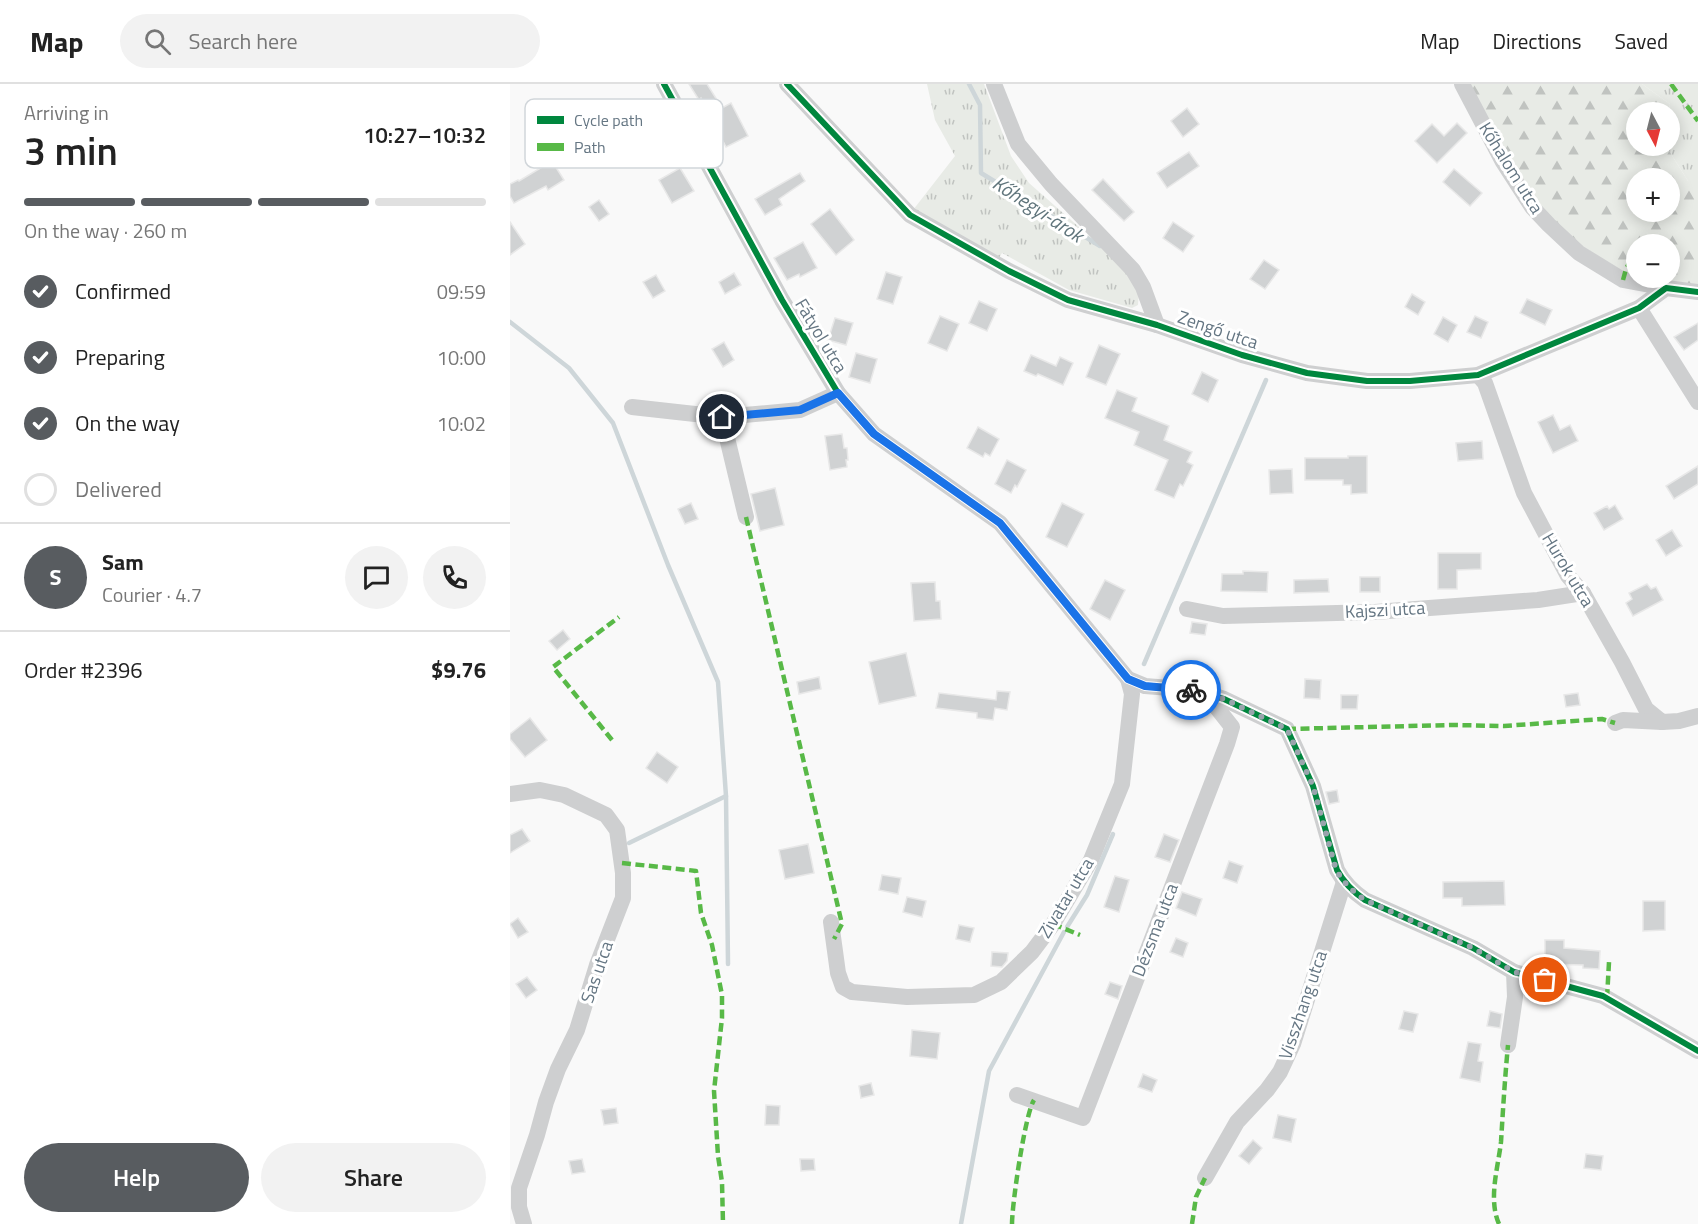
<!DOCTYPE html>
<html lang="en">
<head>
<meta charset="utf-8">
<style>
	:root { --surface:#fff; --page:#f2f2f2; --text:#222; --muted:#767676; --line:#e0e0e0; --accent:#585c60 }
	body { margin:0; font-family:"Titillium Web",sans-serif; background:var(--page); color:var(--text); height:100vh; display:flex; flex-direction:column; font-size:22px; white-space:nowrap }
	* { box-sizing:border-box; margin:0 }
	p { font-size:20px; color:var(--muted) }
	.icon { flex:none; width:33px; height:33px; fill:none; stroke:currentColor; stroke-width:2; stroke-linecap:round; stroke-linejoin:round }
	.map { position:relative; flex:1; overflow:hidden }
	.side { display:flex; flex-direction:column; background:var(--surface); width:510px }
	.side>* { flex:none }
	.needle { width:39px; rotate:173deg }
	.tools { position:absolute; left:1116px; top:18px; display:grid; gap:12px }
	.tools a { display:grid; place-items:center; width:54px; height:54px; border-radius:50%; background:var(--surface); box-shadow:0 3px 15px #0003; font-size:30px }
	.pin { position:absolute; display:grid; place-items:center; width:51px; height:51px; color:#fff; margin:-26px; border:3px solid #fff; border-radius:50%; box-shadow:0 2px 6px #0007 }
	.courier { position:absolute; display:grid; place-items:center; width:60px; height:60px; margin:-30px; border:4px solid #1a73e8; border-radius:50%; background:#fff; color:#222; box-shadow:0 2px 8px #0007 }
	.headline em { font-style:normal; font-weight:600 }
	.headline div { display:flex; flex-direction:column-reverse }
	.headline { display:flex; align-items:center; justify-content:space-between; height:102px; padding:0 24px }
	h1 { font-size:39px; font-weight:600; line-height:45px }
	.bar { display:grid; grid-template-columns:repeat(4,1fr); gap:9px 6px; align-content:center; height:72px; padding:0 24px }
	.bar i { height:8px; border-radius:4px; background:var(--line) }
	.bar .current { background:var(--accent) }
	.bar p { grid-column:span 4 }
	.line { display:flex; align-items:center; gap:15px; padding:0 24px; border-top:2px solid var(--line) }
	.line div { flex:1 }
	.round { display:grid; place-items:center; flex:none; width:63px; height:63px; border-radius:32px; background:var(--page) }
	ol { padding:0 24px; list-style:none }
	li { display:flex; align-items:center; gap:18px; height:66px }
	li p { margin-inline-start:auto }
	li .icon { padding:6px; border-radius:50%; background:var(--accent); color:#fff; stroke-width:4 }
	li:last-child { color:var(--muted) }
	li i { width:33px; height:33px; border:3px solid var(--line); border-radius:50% }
	.action { display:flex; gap:12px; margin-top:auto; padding:12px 24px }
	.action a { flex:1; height:69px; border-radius:36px; background:var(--accent); color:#fff; font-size:24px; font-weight:600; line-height:69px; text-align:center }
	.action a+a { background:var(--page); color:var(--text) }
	header { display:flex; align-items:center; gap:36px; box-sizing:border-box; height:84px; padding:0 30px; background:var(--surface); border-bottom:2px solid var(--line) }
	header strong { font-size:28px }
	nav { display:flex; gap:33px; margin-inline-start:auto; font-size:21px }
	.search { width:420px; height:54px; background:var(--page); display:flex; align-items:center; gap:15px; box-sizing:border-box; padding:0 21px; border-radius:33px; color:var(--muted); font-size:22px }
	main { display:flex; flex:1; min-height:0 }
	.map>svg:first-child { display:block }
	.grass { fill:url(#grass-tufts) }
	.forest { fill:url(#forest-firs); fill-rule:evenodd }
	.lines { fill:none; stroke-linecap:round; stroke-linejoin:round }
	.stream { stroke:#ced6d9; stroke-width:4.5 }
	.building { fill:#d0d2d3; stroke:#e8e8e8; stroke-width:1.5 }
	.street { stroke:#cecfd0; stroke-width:16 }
	.quiet { stroke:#58b947; stroke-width:4.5; stroke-dasharray:9 4.5; stroke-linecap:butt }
	.cycleway-casing { stroke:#fff; stroke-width:10 }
	.cycleway { stroke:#00873e; stroke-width:6 }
	.done { stroke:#99a4ac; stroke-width:6; stroke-dasharray:0 10.8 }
	.route { stroke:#1a73e8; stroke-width:8 }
	.labels { text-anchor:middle; stroke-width:6; stroke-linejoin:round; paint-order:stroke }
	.street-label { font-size:18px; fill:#657683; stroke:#fff }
	.water-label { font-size:20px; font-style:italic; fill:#60757c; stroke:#fff }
	.key { fill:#fff; stroke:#d1d6da; stroke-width:1.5 }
	.key-label { font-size:16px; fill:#657683 }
</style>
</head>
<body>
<header>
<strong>Map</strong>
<div class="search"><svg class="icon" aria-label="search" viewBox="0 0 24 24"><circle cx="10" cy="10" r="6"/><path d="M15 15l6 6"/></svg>Search here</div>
<nav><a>Map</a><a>Directions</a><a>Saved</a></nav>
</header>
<main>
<section class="side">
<div class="headline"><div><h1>3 min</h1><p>Arriving in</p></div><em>10:27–10:32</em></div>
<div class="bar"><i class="current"></i><i class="current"></i><i class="current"></i><i></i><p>On the way · 260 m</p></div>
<ol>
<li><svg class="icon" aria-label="check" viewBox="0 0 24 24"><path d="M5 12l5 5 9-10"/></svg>Confirmed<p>09:59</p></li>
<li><svg class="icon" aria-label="check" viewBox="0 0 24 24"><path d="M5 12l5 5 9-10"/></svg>Preparing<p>10:00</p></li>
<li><svg class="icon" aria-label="check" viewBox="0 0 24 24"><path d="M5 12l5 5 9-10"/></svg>On the way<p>10:02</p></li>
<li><i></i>Delivered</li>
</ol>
<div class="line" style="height:108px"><b class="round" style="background:var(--accent);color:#fff">S</b><div><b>Sam</b><p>Courier · 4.7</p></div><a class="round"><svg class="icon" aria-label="chat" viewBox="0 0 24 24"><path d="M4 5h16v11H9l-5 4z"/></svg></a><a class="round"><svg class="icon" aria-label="phone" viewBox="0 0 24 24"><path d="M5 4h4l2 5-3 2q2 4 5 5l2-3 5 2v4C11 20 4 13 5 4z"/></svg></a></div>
<div class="line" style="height:78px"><div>Order #2396</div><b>$9.76</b></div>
<div class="action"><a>Help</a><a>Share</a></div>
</section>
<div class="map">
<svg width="1188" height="1140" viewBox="0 0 1188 1140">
	<defs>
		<pattern id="grass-tufts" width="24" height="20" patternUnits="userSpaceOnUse" patternTransform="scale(1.5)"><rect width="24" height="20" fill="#e8ebe6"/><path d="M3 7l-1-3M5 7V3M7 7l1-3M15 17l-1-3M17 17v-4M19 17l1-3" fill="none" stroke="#c0c3c0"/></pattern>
		<pattern id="forest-firs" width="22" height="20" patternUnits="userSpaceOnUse" patternTransform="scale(1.5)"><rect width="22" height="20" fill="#e8ebe6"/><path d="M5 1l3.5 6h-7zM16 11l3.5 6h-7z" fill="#c0c3c0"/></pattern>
	</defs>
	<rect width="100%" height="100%" fill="#f9f9f9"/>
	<g class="grass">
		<path d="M417,0H474L501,72L519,99L620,188L629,208L628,221L622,224L559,206L492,169L488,176L403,126L445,72L425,36Z"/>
		<path d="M1132,0H1188V97H1178L1156,62H1160V20Z"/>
	</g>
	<path class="forest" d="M952,0H1132L1160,20L1159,28H1126V62H1156L1178,97H1188V208L1132,200L1039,141ZM1126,94H1160V128H1126ZM1126,160H1160V194H1126Z"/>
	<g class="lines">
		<g class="stream">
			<path d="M459,0L470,21L471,89L590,162"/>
			<path d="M0,238L59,284L103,339L158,481L208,598L216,712L218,880"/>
			<path d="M634,580L756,296"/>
			<path d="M119,759L216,712"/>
			<path d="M557,843L577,811L603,750"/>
			<path d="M451,1140L479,987L554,848"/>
		</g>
	</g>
	<g class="building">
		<path d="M179,0H197L212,24L221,19L238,52L216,63L191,14L189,16Z"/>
		<path d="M677,24L689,40L673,53L661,37Z"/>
		<path d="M947,39L957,49L927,79L905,57L922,40L934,52Z"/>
		<path d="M679,68L689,82L657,104L647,89Z"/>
		<path d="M42,77L54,96L38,106L36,102L4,119L0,112V100L8,96L9,97Z"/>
		<path d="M170,84L184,107L162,119L149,96Z"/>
		<path d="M944,85L972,109L960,122L933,98Z"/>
		<path d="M290,89L295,97L269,115L272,121L255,131L245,115Z"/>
		<path d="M593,95L624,128L614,137L582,106Z"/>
		<path d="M89,116L99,130L89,137L79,123Z"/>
		<path d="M320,125L344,156L326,171L301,140Z"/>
		<path d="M0,138L15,160L0,171Z"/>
		<path d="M663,138L684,152L673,168L653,154Z"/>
		<path d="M293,158L307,184L290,193L289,190L277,196L264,174Z"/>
		<path d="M754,176L769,186L755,205L740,195Z"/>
		<path d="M376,188L392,193L383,220L367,215Z"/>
		<path d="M224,189L231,201L215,210L209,198Z"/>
		<path d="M146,191L155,207L143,214L133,198Z"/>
		<path d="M902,210L915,218L908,231L895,223Z"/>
		<path d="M1017,215L1042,226L1035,241L1010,229Z"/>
		<path d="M469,217L487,225L477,247L459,239Z"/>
		<path d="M430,232L449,240L437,267L418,259Z"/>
		<path d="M965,232L978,238L971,254L957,248Z"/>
		<path d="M933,233L947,241L938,258L924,250Z"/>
		<path d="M325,234L343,239L336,261L318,256Z"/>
		<path d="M1188,239V256L1174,266L1164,253Z"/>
		<path d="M214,258L224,276L213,283L202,265Z"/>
		<path d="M589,261L610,270L596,301L576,293Z"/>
		<path d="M346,269L367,275L360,299L339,293Z"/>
		<path d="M521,271L546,282L550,273L563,279L553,301L528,290L526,292L514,287Z"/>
		<path d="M692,288L708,296L698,318L682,310Z"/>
		<path d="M607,306L627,314L622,327L659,342L654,356L682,368L677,378L683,381L673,402L670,400L664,414L645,406L658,376L624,361L629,348L595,334Z"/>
		<path d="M1043,331L1050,346L1060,341L1068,357L1043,369L1028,338Z"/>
		<path d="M468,343L489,355L480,372L475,369L473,373L457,364Z"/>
		<path d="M332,350L334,364H337L338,376H336L337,383L320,386L315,352Z"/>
		<path d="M972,357L973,375L948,377L946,359Z"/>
		<path d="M838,372H857V409L841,410V401H833V396H795V374H838Z"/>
		<path d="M497,376L516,386L507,403L505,401L501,409L485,400Z"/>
		<path d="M1188,382V400L1164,415L1156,402Z"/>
		<path d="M782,385L783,409L760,410L759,386Z"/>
		<path d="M265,404L274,441L250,447L241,410Z"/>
		<path d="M181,419L188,435L175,440L168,425Z"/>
		<path d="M552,419L574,430L557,463L536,453Z"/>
		<path d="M1105,421L1113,435L1094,446L1084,429L1097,422L1099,425Z"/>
		<path d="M1162,446L1172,462L1156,472L1146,456Z"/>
		<path d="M928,469H971V485L947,486V505H928Z"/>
		<path d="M733,487L758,488L757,508L711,507L712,490H733Z"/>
		<rect x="850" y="493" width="20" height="15"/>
		<path d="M818,495L819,508L784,509V496Z"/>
		<path d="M595,496L615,506L600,536L580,525Z"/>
		<path d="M425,498L426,517H430L431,535L404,537L401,499Z"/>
		<path d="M1137,500L1141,505L1146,503L1153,516L1123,532L1116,519L1122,515L1119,509Z"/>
		<path d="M682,538L697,540L695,551L680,549Z"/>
		<path d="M53,546L60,555L47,566L39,557Z"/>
		<path d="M396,569L406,612L369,620L359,578Z"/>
		<path d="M309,593L311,605L289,610L287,598Z"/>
		<path d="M795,595L811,596L810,615L794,614Z"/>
		<path d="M487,607L500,608L497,626L485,624L483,636L467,634V629L426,624L429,609L486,616Z"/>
		<path d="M1068,609L1070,621L1056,623L1054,611Z"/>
		<path d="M831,611H848L847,625H831Z"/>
		<path d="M20,634L37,656L15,673L0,655V650Z"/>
		<path d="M147,668L168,683L157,699L136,684Z"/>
		<path d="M827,706L829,718L819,720L816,708Z"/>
		<path d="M12,745L20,757L0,769V751Z"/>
		<path d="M654,750L669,756L660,778L645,773Z"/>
		<path d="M298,760L304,789L275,795L269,766Z"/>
		<path d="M719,777L733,782L727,799L713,794Z"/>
		<path d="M372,791L391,794L388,810L369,806Z"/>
		<path d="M605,792L619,796L609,828L594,823Z"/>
		<path d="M994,797L995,821L952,822V814H933V798Z"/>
		<path d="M672,808L692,815L686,832L666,824Z"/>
		<path d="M397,813L416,817L412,833L393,828Z"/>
		<path d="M1133,817H1155V846L1133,847Z"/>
		<path d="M8,834L18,848L8,854L0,840Z"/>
		<path d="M449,841L464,844L460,858L446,855Z"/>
		<path d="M666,854L678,859L673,873L660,868Z"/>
		<path d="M1035,856H1054V864L1090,867L1089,885L1073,884V881L1035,880Z"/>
		<path d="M482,868L498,869L497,877L492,883L481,882Z"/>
		<path d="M17,893L27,906L16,914L6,900Z"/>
		<path d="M600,898L612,902L608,915L595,910Z"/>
		<path d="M894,927L908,930L903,948L889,945Z"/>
		<path d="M980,927L992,930L990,944L977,942Z"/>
		<path d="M402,946L430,949L427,975L400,972Z"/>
		<path d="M958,958L971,960L968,977L973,978L970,998L950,994Z"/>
		<path d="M633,990L647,996L642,1008L628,1003Z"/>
		<path d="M361,999L364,1011L351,1014L349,1002Z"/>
		<path d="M256,1021L270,1022L269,1041H255Z"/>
		<path d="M106,1024L108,1039L94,1041L91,1026Z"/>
		<path d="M768,1031L786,1035L781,1058L763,1054Z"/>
		<path d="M743,1056L752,1064L739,1080L729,1072Z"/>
		<path d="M1076,1070L1093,1072L1091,1086L1074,1084Z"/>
		<path d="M72,1075L75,1088L62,1090L59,1077Z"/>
		<path d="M290,1075H304L305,1086L291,1087Z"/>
	</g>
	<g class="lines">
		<g class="street">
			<path d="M154,0L272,216L328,309L364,350L490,439L618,595L635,602L685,606L714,615L777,645L803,702L827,786C834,799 842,807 855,816L963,864L1004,888L1093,912L1188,967"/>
			<path d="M277,0L400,131L499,187L558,216L647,241L732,271L797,289L857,297H900L968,291L1129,224L1156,204L1188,208"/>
			<path d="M484,0L508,60L541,100L623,186L633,203L647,241"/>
			<path d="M952,0L993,78L1022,123L1039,141L1069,169L1113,196L1156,204"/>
			<path d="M1129,224L1188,318"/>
			<path d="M968,291L975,299L1014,409L1058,492L1073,509L1112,578L1136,625L1152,638L1169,637L1188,632"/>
			<path d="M122,323L212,333L290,326L328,309"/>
			<path d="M212,333L236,433"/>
			<path d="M677,525L713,532L865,528L1028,516L1073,509"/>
			<path d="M1105,639L1113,636L1152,638"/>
			<path d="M0,710L30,706L54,711L96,731L107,746L113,789V814L87,881L67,946L48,985L36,1018L27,1051L9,1104V1123L14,1140"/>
			<path d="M321,838L328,889L333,903L342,908L397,913L464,911L491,898L522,868L543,840L581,776L612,700L622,610L618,595"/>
			<path d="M998,961L1005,913L1004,888"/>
			<path d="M507,1011L573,1034L717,660L722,643L707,624L690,611"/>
			<path d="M695,1094L727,1038L757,1006L770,988L783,960L834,798"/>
		</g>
		<g class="quiet">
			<path d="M1161,0L1188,37"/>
			<path d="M1113,196L1116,185L1126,166"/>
			<path d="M236,433L332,840L324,855"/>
			<path d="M777,645L942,641L994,642L1092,635L1105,639"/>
			<path d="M102,656L43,583L109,533"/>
			<path d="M112,779L178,786L186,787L191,829L202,861L212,911V934L204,1007L208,1072L212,1098L213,1140"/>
			<path d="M543,840L570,851"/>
			<path d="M1097,914L1099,878"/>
			<path d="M502,1140C502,1120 515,1030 524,1016"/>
			<path d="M682,1140L686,1113L695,1094"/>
			<path d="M989,1140C978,1115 988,1084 991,1058C993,1025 995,993 998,961"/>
		</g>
		<defs>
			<g id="cycleway">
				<path d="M154,0L272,216L328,309L364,350L490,439L618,595L635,602L685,606L714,615L777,645L803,702L827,786C834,799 842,807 855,816L963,864L1004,888L1093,912L1188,967"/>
				<path d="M277,0L400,131L499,187L558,216L647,241L732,271L797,289L857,297H900L968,291L1129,224L1156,204L1188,208"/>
			</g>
		</defs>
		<use href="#cycleway" class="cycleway-casing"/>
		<use href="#cycleway" class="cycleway"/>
	</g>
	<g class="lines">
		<path class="done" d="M681,606L714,615L777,645L803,702L826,786C834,799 842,807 855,816L963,864L1004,888L1035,896"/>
		<path class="route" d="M212,333L290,326L328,309L364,350L490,439L618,595L635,602L681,606"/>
	</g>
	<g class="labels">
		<g class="street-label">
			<text transform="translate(1001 84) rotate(58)" y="6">Kőhalom utca</text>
			<text transform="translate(708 246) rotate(19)" y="6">Zengő utca</text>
			<text transform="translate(311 252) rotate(59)" y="6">Fátyol utca</text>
			<text transform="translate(1058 486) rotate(59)" y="6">Hurok utca</text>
			<text transform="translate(875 526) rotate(-3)" y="6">Kajszi utca</text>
			<text transform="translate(556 814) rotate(-59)" y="6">Zivatar utca</text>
			<text transform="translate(645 846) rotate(-69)" y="6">Dézsma utca</text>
			<text transform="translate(87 888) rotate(-71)" y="6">Sas utca</text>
			<text transform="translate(793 921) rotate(-71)" y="6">Visszhang utca</text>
		</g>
		<g class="water-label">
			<text transform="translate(528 125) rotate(33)" y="7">Kőhegyi-árok</text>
		</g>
	</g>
	<rect x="15" y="15" width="198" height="69" rx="9" class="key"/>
	<rect x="27" y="32" width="27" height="8" fill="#00873e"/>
	<rect x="27" y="59" width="27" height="8" fill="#58b947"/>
	<g class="key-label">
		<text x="64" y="42">Cycle path</text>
		<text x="64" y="69">Path</text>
	</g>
</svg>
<div class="tools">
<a><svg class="needle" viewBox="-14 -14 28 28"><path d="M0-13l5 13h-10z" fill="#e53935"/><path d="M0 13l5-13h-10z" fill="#767676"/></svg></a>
<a>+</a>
<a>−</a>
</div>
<div class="pin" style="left:1035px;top:896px;background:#ea580c"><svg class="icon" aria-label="bag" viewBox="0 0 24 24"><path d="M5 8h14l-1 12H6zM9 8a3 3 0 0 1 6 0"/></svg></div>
<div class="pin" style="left:212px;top:333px;background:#1f2937"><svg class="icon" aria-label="home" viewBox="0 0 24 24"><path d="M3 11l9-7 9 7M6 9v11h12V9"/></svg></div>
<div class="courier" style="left:681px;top:606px"><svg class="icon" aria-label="bike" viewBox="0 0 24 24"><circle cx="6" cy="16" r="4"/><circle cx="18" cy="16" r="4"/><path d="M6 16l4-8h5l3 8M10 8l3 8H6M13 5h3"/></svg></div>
</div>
</main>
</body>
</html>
